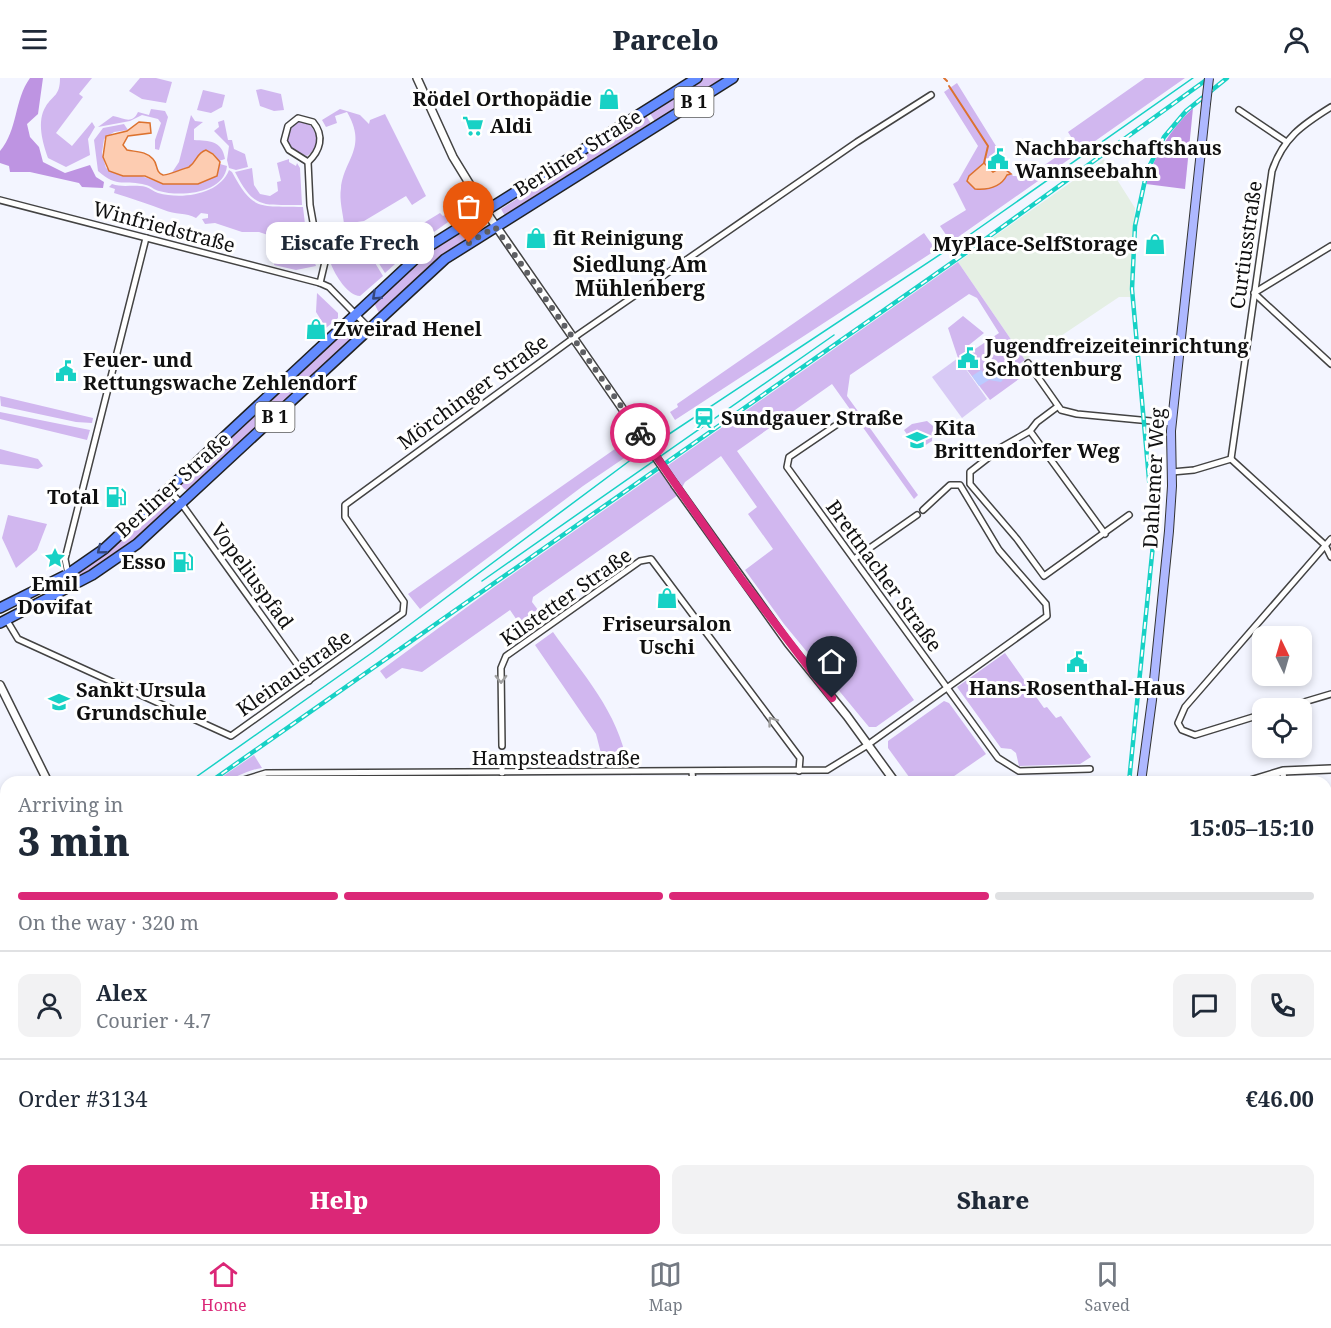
<!DOCTYPE html>
<html lang="en">
<head>
<meta charset="utf-8">
<style>
	:root { --surface:#fff; --page:#f2f2f3; --text:#1f2937; --muted:#747a83; --line:#e0e1e3; --accent:#db2777 }
	body { margin:0; font-family:"Noto Serif",serif; background:var(--page); color:var(--text); height:100vh; display:flex; flex-direction:column; font-size:22px; white-space:nowrap }
	* { box-sizing:border-box; margin:0 }
	p { font-size:20px; color:var(--muted) }
	.icon { flex:none; width:33px; height:33px; fill:none; stroke:currentColor; stroke-width:2; stroke-linecap:round; stroke-linejoin:round }
	.map { position:relative; flex:1; overflow:hidden }
	.panel { position:absolute; left:0px; top:698px; width:1332px; height:470px; display:flex; flex-direction:column; background:var(--surface); border-radius:18px 18px 0 0; box-shadow:0 3px 9px #0003 }
	.panel>* { flex:none }
	.needle { width:39px; rotate:355deg }
	.buttons { position:absolute; left:1252px; top:548px; display:grid; gap:12px }
	.buttons a { display:grid; place-items:center; width:60px; height:60px; border-radius:12px; background:var(--surface); box-shadow:0 3px 9px #0003; font-size:30px }
	.pin { position:absolute; display:grid; place-items:center; width:51px; height:51px; color:#fff; margin:-62px -26px; border-radius:50% 50% 50% 0; rotate:-45deg; box-shadow:0 0 6px #0007 }
	.pin .icon { rotate:45deg }
	.courier { position:absolute; display:grid; place-items:center; width:60px; height:60px; margin:-30px; border:4px solid #db2777; border-radius:50%; background:#fff; color:#222; box-shadow:0 2px 8px #0007 }
	.bubble { position:absolute; height:42px; border-radius:12px; background:var(--surface); box-shadow:0 3px 9px #0003; font-size:20px; font-weight:800; line-height:42px; text-align:center }
	.head em { font-style:normal; font-weight:800 }
	.head div { display:flex; flex-direction:column-reverse }
	.head { display:flex; align-items:center; justify-content:space-between; height:102px; padding:0 18px }
	h1 { font-size:39px; font-weight:800; line-height:45px }
	.bar { display:grid; grid-template-columns:repeat(4,1fr); gap:9px 6px; align-content:center; height:72px; padding:0 18px }
	.bar i { height:8px; border-radius:4px; background:var(--line) }
	.bar .active { background:var(--accent) }
	.bar p { grid-column:span 4 }
	.line { display:flex; align-items:center; gap:15px; padding:0 18px; border-top:2px solid var(--line) }
	.line div { flex:1 }
	.round { display:grid; place-items:center; flex:none; width:63px; height:63px; border-radius:12px; background:var(--page) }
	.action { display:flex; gap:12px; margin-top:auto; padding:12px 18px }
	.action a { flex:1; height:69px; border-radius:12px; background:var(--accent); color:#fff; font-size:24px; font-weight:800; line-height:69px; text-align:center }
	.action a+a { background:var(--page); color:var(--text) }
	header { display:flex; justify-content:space-between; align-items:center; height:78px; padding:0 18px; background:var(--surface); font-size:27px; font-weight:800 }
	.menu { display:flex; justify-content:space-around; align-items:center; height:84px; border-top:2px solid var(--line); background:var(--surface); font-size:16px; color:var(--muted) }
	.menu a { display:grid; justify-items:center; gap:3px }
	.menu .active { color:var(--accent) }
	.map>svg:first-child { display:block }
	.industrial { fill:#e5efe4 }
	.green { fill:#d1b7ef }
	.forest { fill:#be94e2 }
	.sand { fill:#bbcbff }
	.pitch { fill:#d8caf5 }
	.water { fill:#fdccb1; stroke:#dc722f; stroke-width:1.5 }
	.lines { fill:none; stroke-linecap:round; stroke-linejoin:round }
	.stream { stroke:#dc722f; stroke-width:2 }
	.minor-casing { stroke:#434343; stroke-width:8 }
	.tertiary-casing { stroke:#434343; stroke-width:10 }
	.secondary-casing { stroke:#323232; stroke-width:10 }
	.primary-casing { stroke:#212121; stroke-width:12 }
	.minor { stroke:#fff; stroke-width:5 }
	.tertiary { stroke:#fff; stroke-width:7 }
	.secondary { stroke:#aeb8ff; stroke-width:8 }
	.primary { stroke:#638bff; stroke-width:9 }
	.tram { stroke:#17d1c5; stroke-width:1.5 }
	.rail-casing { stroke:#17d1c5; stroke-width:4.5 }
	.rail { stroke:#fff; stroke-width:2; stroke-dasharray:7; stroke-linecap:butt }
	.tertiary-bridge-casing { stroke:#434343; stroke-width:10; stroke-linecap:butt }
	.secondary-bridge-casing { stroke:#323232; stroke-width:10; stroke-linecap:butt }
	.tertiary-bridge { stroke:#fff; stroke-width:7 }
	.secondary-bridge { stroke:#aeb8ff; stroke-width:8 }
	.oneway { stroke:#35477c }
	.oneway2 { stroke:#9f9f9f }
	.done { stroke:#5f6064; stroke-width:6; stroke-dasharray:0 10.8 }
	.route { stroke:#db2777; stroke-width:8 }
	.labels { text-anchor:middle; stroke-width:6; stroke-linejoin:round; paint-order:stroke }
	.shield { fill:#fff; stroke:#585858; stroke-width:1.5 }
	.shield-label { font-size:18px; font-weight:bold; fill:#101010 }
	.poi-label { font-size:20px; font-weight:bold; fill:#101010; stroke:#fff; text-anchor:start }
	.street-label { font-size:20px; fill:#101010; stroke:#fff }
	.neighbourhood-label { font-size:21px; font-weight:bold; fill:#101010; stroke:#fff }
</style>
</head>
<body>
<header><svg class="icon" aria-label="menu" viewBox="0 0 24 24"><path d="M4 6h16M4 12h16M4 18h16"/></svg>Parcelo<svg class="icon" aria-label="person" viewBox="0 0 24 24"><circle cx="12" cy="8" r="4"/><path d="M4 21q1-7 8-7t8 7"/></svg></header>
<div class="map">
<svg width="1331" height="1166" viewBox="0 0 1331 1166">
	<rect width="100%" height="100%" fill="#f3f5ff"/>
	<path class="industrial" d="M1104,81L1135,130L1130,219H1119L1025,282L958,184Z"/>
	<g class="green">
		<path d="M60,0H92L79,16L83,19L56,55L72,68L92,44L95,49L88,61L90,77L66,89L48,80C43,66 36,43 46,28C53,17 60,18 60,0Z"/>
		<path d="M140,0H156L172,4L166,25L142,21L129,13Z"/>
		<path d="M703,0H727L656,45L649,34Z"/>
		<path d="M1145,0H1185L951,164L940,148L966,132L953,106L958,103L978,68L944,14L957,5L996,68L995,74L986,82L993,94L1007,89L1013,98L1030,97L1072,68L1073,62L1068,54Z"/>
		<path d="M261,11L281,16L284,32L274,33L260,28L256,12Z"/>
		<path d="M203,12L225,17L222,29L211,35L197,32Z"/>
		<path d="M151,31L165,33L168,39L159,72L155,71V62L161,45L158,41L142,37L130,43L98,49L113,38C124,40 132,47 138,34L149,37Z"/>
		<path d="M340,31L360,37L369,46L370,42L385,36L426,118L412,127L406,118L364,143L344,146C343,135 339,122 341,110C344,81 368,70 347,34L335,38L337,45L326,49L322,42Z"/>
		<path d="M645,36L652,47L505,138L501,131L520,119L524,112Z"/>
		<path d="M191,37L195,43L203,44L194,51V62C209,63 222,62 225,81L219,83L214,76L206,72L190,88L171,96L179,84Z"/>
		<path d="M300,41C317,47 323,67 307,78L294,73L287,65L288,51Z"/>
		<path d="M224,42L228,62H232L234,71L245,76L248,89L236,92L229,90L227,82L229,68L214,53L219,49L218,44Z"/>
		<path d="M124,46L128,52L114,54L104,61L102,75L106,90L123,98L139,97L163,106H189L220,86L227,88C224,116 180,119 159,113C154,112 151,108 146,107C125,101 118,111 98,93L94,62L103,50Z"/>
		<path d="M289,81V84L296,88L297,85L300,90L302,127C263,126 255,133 235,94L252,90L254,107L260,116L270,118L278,113L277,104L281,103L277,85Z"/>
		<path d="M229,92L232,94C254,135 260,127 303,129L307,163L316,188L296,192L274,187L280,167L268,157L259,154H242L215,145L205,146L202,141L208,140V136L201,135L196,140C186,134 175,137 164,132C148,126 131,120 114,115L115,111L109,109L112,106C123,110 134,106 146,109C150,110 154,114 158,115C183,122 220,116 229,92Z"/>
		<path d="M440,135L443,138L447,136L451,142L424,161L417,149Z"/>
		<path d="M477,142L483,152L380,237L374,225L433,171Z"/>
		<path d="M414,151L422,162L385,195L373,176Z"/>
		<path d="M924,155L936,172L675,342L670,334L678,329L677,326Z"/>
		<path d="M372,180L383,198L360,218C348,218 335,197 331,186L359,185Z"/>
		<path d="M958,184L1025,282L1016,288L1023,298L990,322L958,280L948,250L963,238L984,255L969,267L972,273L999,255L977,220L969,216L850,297L847,318L918,417L914,421L832,306L737,373L914,622L876,649H869L784,546L745,492L773,471L748,436L757,429L721,378L685,404L678,417L533,519L532,524L544,540L525,554L510,532L422,594L402,590L386,601L380,593L493,510Z"/>
		<path d="M317,215L338,235V240L326,250L316,234Z"/>
		<path d="M343,254L351,263L279,330L271,321Z"/>
		<path d="M0,318L93,340L92,345L76,344L1,328Z"/>
		<path d="M259,333L267,342L189,414L179,407Z"/>
		<path d="M0,334L90,352L87,362L0,341Z"/>
		<path d="M927,343L933,348L932,363L918,372L904,352L912,346Z"/>
		<path d="M632,359L639,370L583,408L420,531L408,516Z"/>
		<path d="M0,371L38,381L43,388L38,391L0,386Z"/>
		<path d="M165,419L174,428L131,466L76,502L74,496L106,474Z"/>
		<path d="M8,437L47,446L37,472L16,490L2,460Z"/>
		<path d="M553,554C582,595 619,635 627,686L604,687L596,656L535,567Z"/>
		<path d="M1005,575L1044,630L1047,629L1056,640L1061,638L1091,679L1080,686L1019,688L1016,675L1011,671L1001,670L957,609Z"/>
		<path d="M944,623L949,625L986,676L947,703H912L888,670V663Z"/>
		<path d="M254,677L262,690C245,692 232,704 216,703Z"/>
		<path d="M1326,1142H1331V1166H1273L1274,1161H1326Z"/>
		<path d="M430,1161H592L591,1166H429Z"/>
	</g>
	<g class="forest">
		<path d="M30,0H43L38,36L27,46L30,59L39,69L43,84L65,95L90,87L96,99L104,104L103,110L82,109L79,105L30,94H10L9,88L0,85V73C18,52 14,22 30,0Z"/>
		<path d="M1193,30L1185,111L1146,106C1155,76 1170,52 1193,30Z"/>
	</g>
	<path class="sand" d="M997,287L1010,288V294L1001,304L989,302L979,308L972,298L981,292L984,296Z"/>
	<path class="pitch" d="M958,280L987,321L962,340L932,299Z"/>
	<g class="water">
		<path d="M139,44L150,45L151,55L128,58L123,67L127,72C136,74 146,73 153,81C158,86 155,94 163,97C165,98 186,90 189,89C197,84 196,75 206,72L213,76L220,84L217,98L198,106H163L145,98H123L109,93L103,79L106,58L127,53Z"/>
		<path d="M984,85L993,94L1002,89L1011,96L1007,97C1001,109 988,112 975,111L967,103L969,98Z"/>
	</g>
	<g class="lines">
		<g class="stream">
			<path d="M944,0L947,3"/>
			<path d="M949,8L988,68L984,85"/>
		</g>
		<defs>
			<g id="minor">
				<path d="M1239,32L1285,63"/>
				<path d="M298,40L313,44C325,58 320,73 308,84L289,72L284,63L288,48Z"/>
				<path d="M308,84L310,127L316,161L325,184L320,205"/>
				<path d="M0,122L320,205L329,209L370,251"/>
				<path d="M1331,168L1254,215L1331,286"/>
				<path d="M1028,285L1061,332L1077,336L1172,345"/>
				<path d="M1057,329L1037,344L1030,353L1002,369L970,394V406L1017,461L1044,498L1129,437"/>
				<path d="M845,341L789,379L787,389L998,680L1019,693L1090,691"/>
				<path d="M1030,353L1105,456"/>
				<path d="M1231,381L1325,467L1331,479"/>
				<path d="M1172,394L1194,392L1231,381L1272,93C1283,60 1302,47 1331,29"/>
				<path d="M168,412L181,425L309,603"/>
				<path d="M854,481L917,437"/>
				<path d="M74,507L68,496L65,481L146,160"/>
				<path d="M6,541L18,561L231,658L403,535L404,524L345,439V427L579,256L857,64L931,17"/>
				<path d="M1284,630L1331,616"/>
				<path d="M1263,636L1195,657L1182,652L1178,645L1185,629L1331,461"/>
				<path d="M502,668L501,590L506,578L640,483L651,481L800,680L799,693"/>
				<path d="M502,679V695"/>
				<path d="M1283,693L1284,704"/>
				<path d="M692,694L693,704"/>
				<path d="M237,704L266,695L827,692L866,668L1047,538L1046,526L999,472L960,407H950L923,432"/>
				<path d="M0,872L6,867"/>
				<path d="M1326,889L1331,890"/>
				<path d="M1326,1084L1331,1083"/>
				<path d="M0,1119L6,1131"/>
				<path d="M21,1161L23,1166"/>
				<path d="M153,1161L155,1166"/>
				<path d="M1037,1165L1044,1166"/>
				<path d="M370,1166L371,1161"/>
				<path d="M667,1166L668,1161"/>
				<path d="M790,1166L791,1161"/>
				<path d="M907,1166L908,1161"/>
				<path d="M1213,1166L1214,1161"/>
			</g>
			<g id="tertiary">
				<path d="M417,0L453,79L491,141L642,359"/>
				<path d="M675,407L788,565L847,638L895,704"/>
				<path d="M0,607L48,704"/>
				<path d="M1247,704L1283,693L1331,691"/>
				<path d="M0,1090L6,1088"/>
				<path d="M284,1161L286,1166"/>
			</g>
			<g id="secondary">
				<path d="M1141,704L1152,622L1169,453L1172,408L1171,353L1206,26"/>
				<path d="M1050,1166L1051,1161"/>
			</g>
			<g id="primary">
				<path d="M0,530L68,496L104,471L428,169L697,0"/>
				<path d="M0,545L92,497L137,466L445,181L733,0"/>
			</g>
		</defs>
		<use href="#minor" class="minor-casing"/>
		<use href="#tertiary" class="tertiary-casing"/>
		<use href="#secondary" class="secondary-casing"/>
		<use href="#primary" class="primary-casing"/>
		<use href="#minor" class="minor"/>
		<use href="#tertiary" class="tertiary"/>
		<use href="#secondary" class="secondary"/>
		<use href="#primary" class="primary"/>
		<g class="tram">
			<path d="M482,503L834,257"/>
			<path d="M189,704L373,574L636,378L965,160L1193,0"/>
			<path d="M0,840L6,836"/>
		</g>
		<defs>
			<g id="rail">
				<path d="M210,704L980,165L1209,0"/>
				<path d="M1129,704L1154,457L1132,211L1135,148L1147,93L1164,59L1186,33L1227,0"/>
				<path d="M0,850L6,846"/>
				<path d="M1044,1166L1045,1161"/>
			</g>
		</defs>
		<use href="#rail" class="rail-casing"/>
		<use href="#rail" class="rail"/>
		<defs>
			<path id="tertiary-bridge" d="M642,359L675,407"/>
			<path id="secondary-bridge" d="M1206,26L1209,0"/>
		</defs>
		<use href="#tertiary-bridge" class="tertiary-bridge-casing"/>
		<use href="#secondary-bridge" class="secondary-bridge-casing"/>
		<use href="#tertiary-bridge" class="tertiary-bridge"/>
		<use href="#secondary-bridge" class="secondary-bridge"/>
	</g>
	<defs><path id="oneway-chevron" d="M-2-3.5L2.5 0L-2 3.5" fill="none" stroke-width="1.6" stroke-linecap="round" stroke-linejoin="round" transform="scale(1.5)"/></defs>
	<g class="oneway">
		<use href="#oneway-chevron" transform="translate(376 218) rotate(137)"/>
		<use href="#oneway-chevron" transform="translate(101 472) rotate(141)"/>
	</g>
	<g class="oneway2">
		<use href="#oneway-chevron" transform="translate(501 601) rotate(89)"/>
		<use href="#oneway-chevron" transform="translate(772 643) rotate(-126)"/>
	</g>
	<g class="lines">
		<path class="done" d="M469,165L495,149L640,355"/>
		<path class="route" d="M640,355L742,502L832,620"/>
	</g>
	<defs>
		<symbol id="shop-bare" viewBox="-9 -9 18 18"><path d="M-5-2.5h2.3a2.7 3.5 0 0 1 5.4 0H5L5.5 6h-11ZM-1.5-2.5h3a1.5 2.3 0 0 0-3 0Z" fill="#17d1c5" stroke="#fff" stroke-width="2.5" paint-order="stroke"/></symbol>
		<symbol id="supermarket-bare" viewBox="-9 -9 18 18"><path d="M-6-5.5h2.5l.6 2H6L4.5 2H-2.5L-4.4-4H-6ZM-1.5 3.2a1.3 1.3 0 1 0 .1 0ZM3 3.2a1.3 1.3 0 1 0 .1 0Z" fill="#17d1c5" stroke="#fff" stroke-width="2.5" paint-order="stroke"/></symbol>
		<symbol id="civic-bare" viewBox="-9 -9 18 18"><path d="M-.6-6.5H3V-4.5H.6V-3L4-1V1h2V6H-6V1h2V-1L-.6-3ZM-1.2 2.5V6h2.4V2.5Z" fill="#17d1c5" stroke="#fff" stroke-width="2.5" paint-order="stroke"/></symbol>
		<symbol id="station-bare" viewBox="-9 -9 18 18"><path d="M-3-6H3Q5-6 5-4V2Q5 4 3 4L4.5 6H3L1.5 4h-3L-3 6H-4.5L-3 4Q-5 4-5 2V-4Q-5-6-3-6ZM-3.5-4v3h7v-3ZM-3.5 1v1.5H-2V1ZM2 1v1.5H3.5V1Z" fill="#17d1c5" stroke="#fff" stroke-width="2.5" paint-order="stroke"/></symbol>
		<symbol id="school-bare" viewBox="-9 -9 18 18"><path d="M0-5L7-2L0 1L-7-2ZM-4 1L0 2.5L4 1V4Q0 6-4 4Z" fill="#17d1c5" stroke="#fff" stroke-width="2.5" paint-order="stroke"/></symbol>
		<symbol id="fuel-bare" viewBox="-9 -9 18 18"><path d="M-5.5-6h7V0h2V4h1.3V-2.5L3-4.5l.8-.8L6-3V5H2.5V1h-1V6h-7ZM-4.2-4.7v3.2H.2V-4.7Z" fill="#17d1c5" stroke="#fff" stroke-width="2.5" paint-order="stroke"/></symbol>
		<symbol id="sight-bare" viewBox="-9 -9 18 18"><path d="M0-6L1.8-2.2L6-1.7L2.9 1.2L3.7 5.4L0 3.3L-3.7 5.4L-2.9 1.2L-6-1.7L-1.8-2.2Z" fill="#17d1c5" stroke="#fff" stroke-width="2.5" paint-order="stroke"/></symbol>
	</defs>
	<g fill-rule="evenodd">
		<use href="#shop-bare" x="594" y="6" width="30" height="30"/>
		<use href="#supermarket-bare" x="458" y="33" width="30" height="30"/>
		<use href="#civic-bare" x="983" y="66" width="30" height="30"/>
		<use href="#shop-bare" x="521" y="145" width="30" height="30"/>
		<use href="#shop-bare" x="1140" y="151" width="30" height="30"/>
		<use href="#shop-bare" x="301" y="236" width="30" height="30"/>
		<use href="#civic-bare" x="953" y="265" width="30" height="30"/>
		<use href="#civic-bare" x="51" y="278" width="30" height="30"/>
		<use href="#station-bare" x="689" y="325" width="30" height="30"/>
		<use href="#school-bare" x="902" y="347" width="30" height="30"/>
		<use href="#fuel-bare" x="101" y="404" width="30" height="30"/>
		<use href="#sight-bare" x="40" y="465" width="30" height="30"/>
		<use href="#fuel-bare" x="168" y="469" width="30" height="30"/>
		<use href="#shop-bare" x="652" y="505" width="30" height="30"/>
		<use href="#civic-bare" x="1062" y="569" width="30" height="30"/>
		<use href="#school-bare" x="44" y="609" width="30" height="30"/>
	</g>
	<g class="labels">
		<g class="shield">
			<rect x="674.5" y="9" width="39" height="30" rx="4.5"/>
			<rect x="255.5" y="324" width="39" height="30" rx="4.5"/>
		</g>
		<g class="shield-label">
			<text x="694" y="30">B 1</text>
			<text x="275" y="345">B 1</text>
		</g>
		<g class="poi-label">
			<text x="592" y="28" text-anchor="end">Rödel Orthopädie</text>
			<text x="490" y="55">Aldi</text>
			<text x="1015" y="77">Nachbarschaftshaus<tspan x="1015" dy="23">Wannseebahn</tspan></text>
			<text x="553" y="167">fit Reinigung</text>
			<text x="1138" y="173" text-anchor="end">MyPlace-SelfStorage</text>
			<text x="333" y="258">Zweirad Henel</text>
			<text x="985" y="275">Jugendfreizeiteinrichtung<tspan x="985" dy="23">Schottenburg</tspan></text>
			<text x="83" y="289">Feuer- und<tspan x="83" dy="23">Rettungswache Zehlendorf</tspan></text>
			<text x="721" y="347">Sundgauer Straße</text>
			<text x="934" y="357">Kita<tspan x="934" dy="23">Brittendorfer Weg</tspan></text>
			<text x="99" y="426" text-anchor="end">Total</text>
			<text x="166" y="491" text-anchor="end">Esso</text>
			<text x="55" y="513" text-anchor="middle">Emil<tspan x="55" dy="23">Dovifat</tspan></text>
			<text x="667" y="553" text-anchor="middle">Friseursalon<tspan x="667" dy="23">Uschi</tspan></text>
			<text x="1077" y="617" text-anchor="middle">Hans-Rosenthal-Haus</text>
			<text x="76" y="619">Sankt Ursula<tspan x="76" dy="23">Grundschule</tspan></text>
		</g>
		<g class="street-label">
			<text transform="translate(578 75) rotate(-32)" y="7">Berliner Straße</text>
			<text transform="translate(164 149) rotate(15)" y="7">Winfriedstraße</text>
			<text transform="translate(1246 167) rotate(-82)" y="7">Curtiusstraße</text>
			<text transform="translate(473 314) rotate(-36)" y="7">Mörchinger Straße</text>
			<text transform="translate(1154 400) rotate(-87)" y="7">Dahlemer Weg</text>
			<text transform="translate(173 407) rotate(-42)" y="7">Berliner Straße</text>
			<text transform="translate(252 498) rotate(54)" y="7">Vopeliuspfad</text>
			<text transform="translate(884 498) rotate(54)" y="7">Brettnacher Straße</text>
			<text transform="translate(566 519) rotate(-35)" y="7">Kilstetter Straße</text>
			<text transform="translate(294 595) rotate(-35)" y="7">Kleinaustraße</text>
			<text x="556" y="687">Hampsteadstraße</text>
		</g>
		<g class="neighbourhood-label">
			<text x="640" y="194">Siedlung Am<tspan x="640" dy="24">Mühlenberg</tspan></text>
		</g>
	</g>
</svg>
<div class="buttons">
<a><svg class="needle" viewBox="-14 -14 28 28"><path d="M0-13l5 13h-10z" fill="#e53935"/><path d="M0 13l5-13h-10z" fill="#747a83"/></svg></a>
<a><svg class="icon" aria-label="locate" viewBox="0 0 24 24"><circle cx="12" cy="12" r="6"/><path d="M12 2v4M12 18v4M2 12h4M18 12h4"/></svg></a>
</div>
<div class="pin" style="left:469px;top:165px;background:#ea580c"><svg class="icon" aria-label="bag" viewBox="0 0 24 24"><path d="M5 8h14l-1 12H6zM9 8a3 3 0 0 1 6 0"/></svg></div>
<div class="pin" style="left:832px;top:620px;background:#1f2937"><svg class="icon" aria-label="home" viewBox="0 0 24 24"><path d="M3 11l9-7 9 7M6 9v11h12V9"/></svg></div>
<div class="courier" style="left:640px;top:355px"><svg class="icon" aria-label="bike" viewBox="0 0 24 24"><circle cx="6" cy="16" r="4"/><circle cx="18" cy="16" r="4"/><path d="M6 16l4-8h5l3 8M10 8l3 8H6M13 5h3"/></svg></div>
<div class="bubble" style="left:266px;top:144px;width:168px">Eiscafe Frech</div>
<section class="panel">
<div class="head"><div><h1>3 min</h1><p>Arriving in</p></div><em>15:05–15:10</em></div>
<div class="bar"><i class="active"></i><i class="active"></i><i class="active"></i><i></i><p>On the way · 320 m</p></div>
<div class="line" style="height:108px"><a class="round"><svg class="icon" aria-label="person" viewBox="0 0 24 24"><circle cx="12" cy="8" r="4"/><path d="M4 21q1-7 8-7t8 7"/></svg></a><div><b>Alex</b><p>Courier · 4.7</p></div><a class="round"><svg class="icon" aria-label="chat" viewBox="0 0 24 24"><path d="M4 5h16v11H9l-5 4z"/></svg></a><a class="round"><svg class="icon" aria-label="phone" viewBox="0 0 24 24"><path d="M5 4h4l2 5-3 2q2 4 5 5l2-3 5 2v4C11 20 4 13 5 4z"/></svg></a></div>
<div class="line" style="height:78px"><div>Order #3134</div><b>€46.00</b></div>
<div class="action"><a>Help</a><a>Share</a></div>
</section>
</div>
<nav class="menu">
<a class="active"><svg class="icon" aria-label="home" viewBox="0 0 24 24"><path d="M3 11l9-7 9 7M6 9v11h12V9"/></svg>Home</a>
<a><svg class="icon" aria-label="map" viewBox="0 0 24 24"><path d="M3 6l6-2 6 2 6-2v14l-6 2-6-2-6 2zM9 4v14M15 6v14"/></svg>Map</a>
<a><svg class="icon" aria-label="saved" viewBox="0 0 24 24"><path d="M7 4h10v16l-5-4-5 4z"/></svg>Saved</a>
</nav>
</body>
</html>
